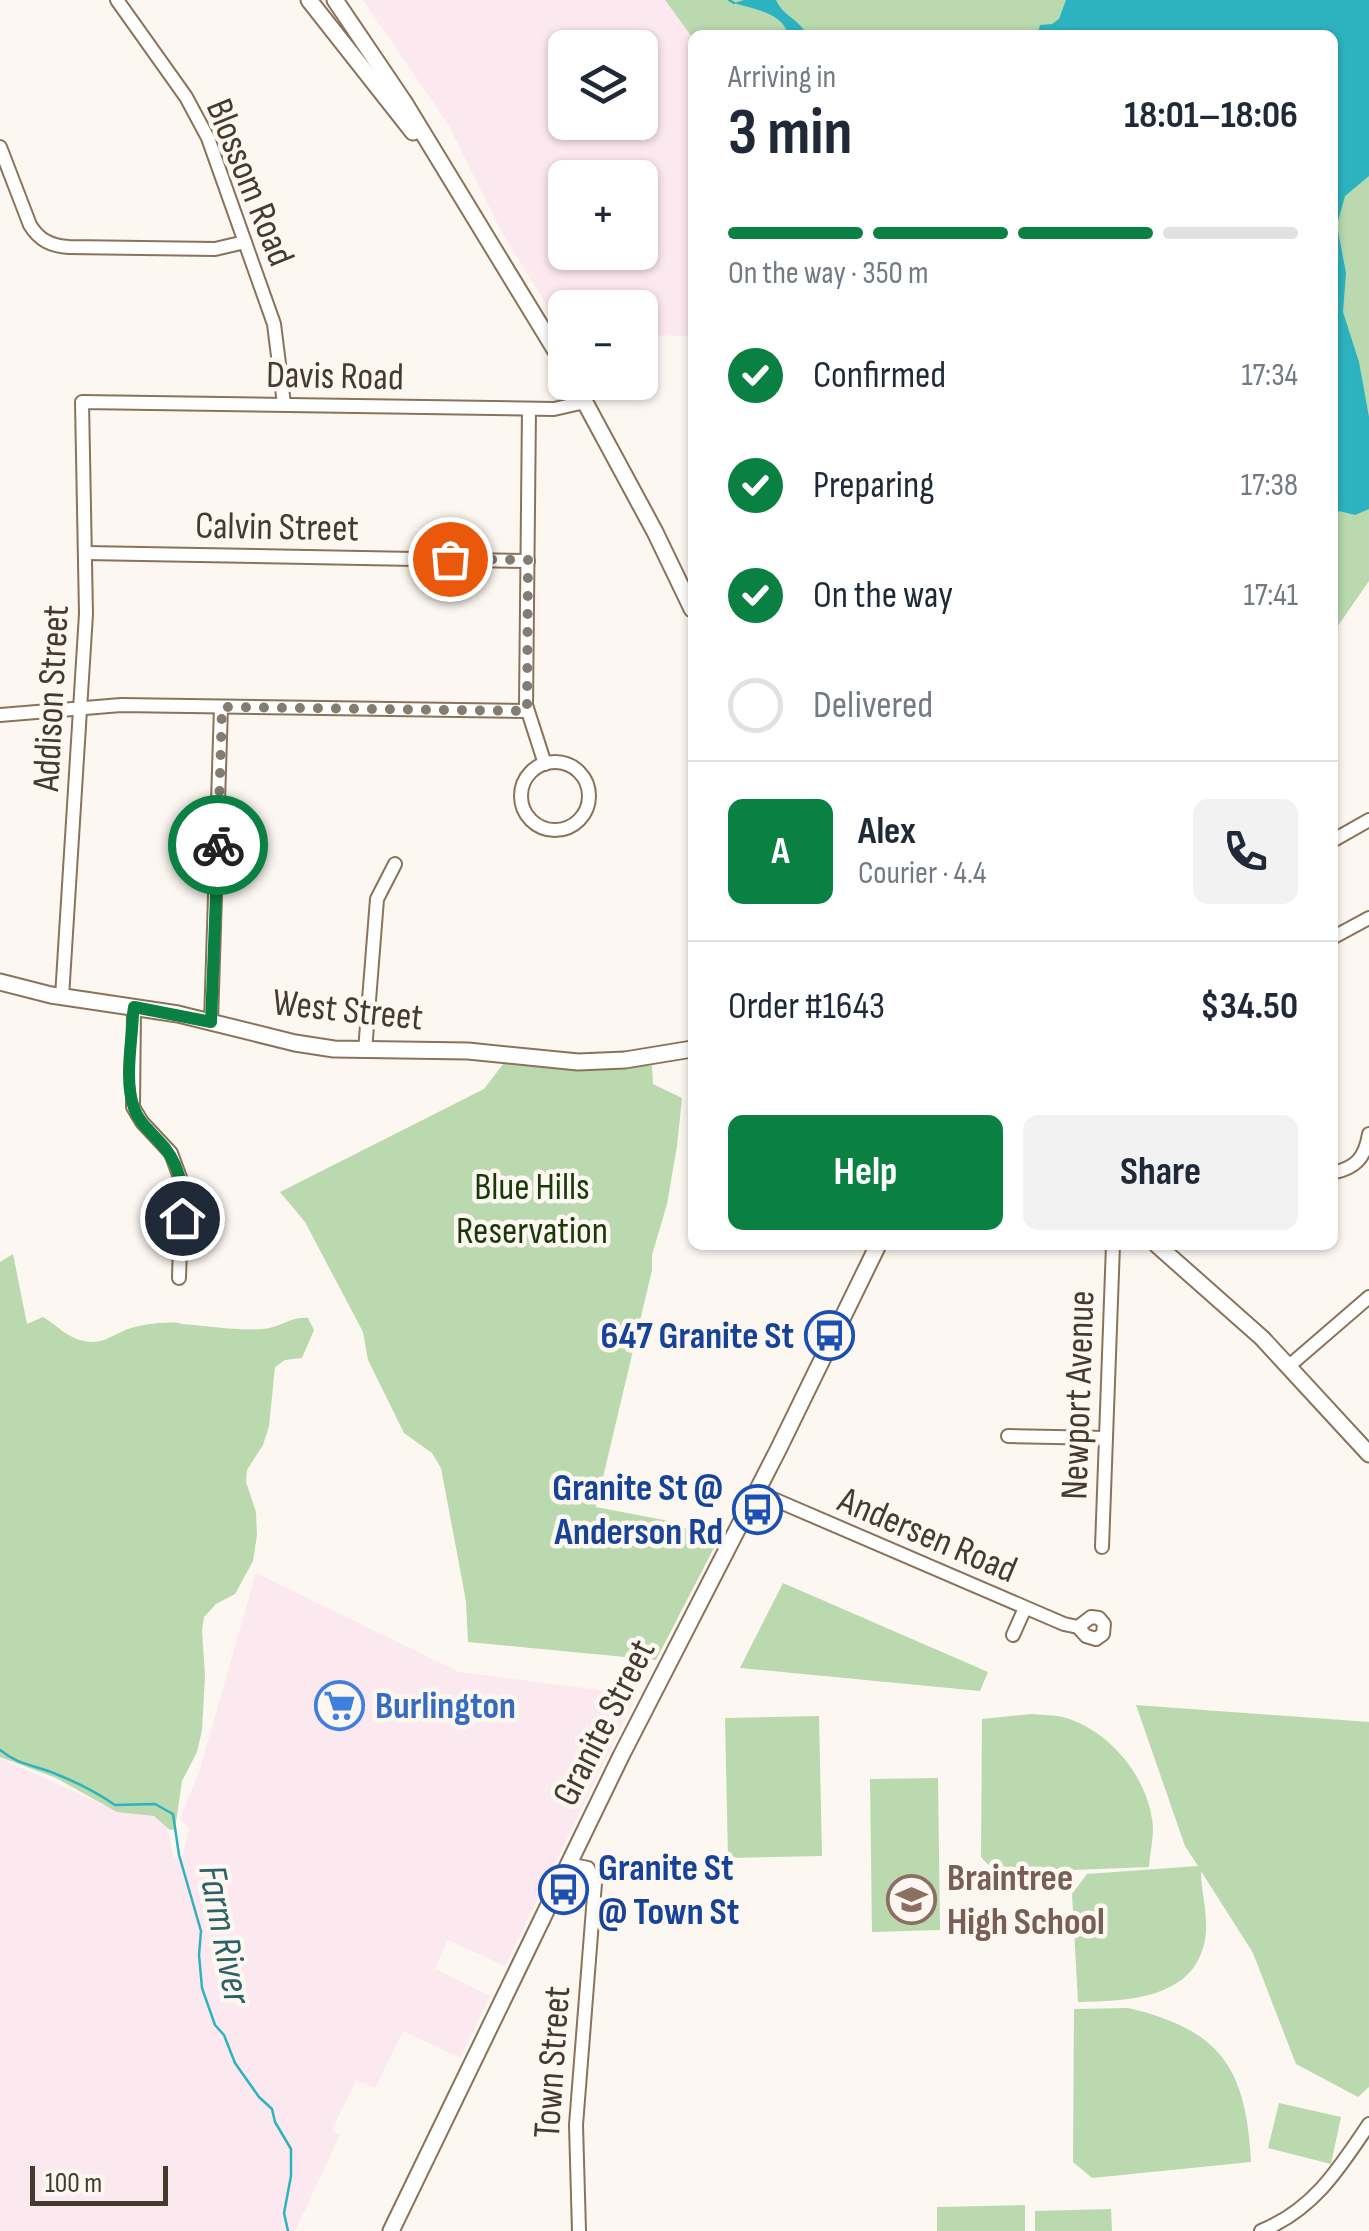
<!DOCTYPE html>
<html lang="en">
<head>
<meta charset="utf-8">
<style>
	:root { --surface:#fff; --page:#f2f2f3; --text:#1f2937; --muted:#747a83; --line:#e0e1e3; --accent:#0b8043 }
	body { margin:0; font-family:"Sofia Sans Condensed",sans-serif; background:var(--page); color:var(--text); height:100vh; display:flex; flex-direction:column; font-size:38px; white-space:nowrap }
	* { box-sizing:border-box; margin:0 }
	p { font-size:32px; color:var(--muted) }
	.icon { flex:none; width:55px; height:55px; fill:none; stroke:currentColor; stroke-width:2; stroke-linecap:round; stroke-linejoin:round }
	.map { position:relative; flex:1; overflow:hidden }
	.details { position:absolute; left:688px; top:30px; width:650px; height:1220px; display:flex; flex-direction:column; background:var(--surface); border-radius:15px; box-shadow:0 2px 8px #0004 }
	.details>* { flex:none }
	.buttons { position:absolute; left:548px; top:30px; display:grid; gap:20px }
	.buttons a { display:grid; place-items:center; width:110px; height:110px; border-radius:15px; background:var(--surface); box-shadow:0 2px 8px #0004; font-size:50px }
	.scale { position:absolute; left:30px; bottom:25px; width:138px; box-sizing:border-box; padding-left:10px; border:5px solid #443a2e; border-top:0; font-size:28px; line-height:35px; white-space:nowrap; color:#443a2e; -webkit-text-stroke:8px #fcf7f1; paint-order:stroke }
	.pin { position:absolute; display:grid; place-items:center; width:85px; height:85px; color:#fff; margin:-42px; border:5px solid #fff; border-radius:50%; box-shadow:0 2px 10px #0007 }
	.courier { position:absolute; display:grid; place-items:center; width:100px; height:100px; margin:-50px; border:8px solid #0b8043; border-radius:50%; background:#fff; color:#222; box-shadow:0 2px 12px #0007 }
	.headline em { font-style:normal; font-weight:700 }
	.headline div { display:flex; flex-direction:column-reverse }
	.headline { display:flex; align-items:center; justify-content:space-between; height:170px; padding:0 40px }
	h1 { font-size:65px; font-weight:700; line-height:75px }
	.bar { display:grid; grid-template-columns:repeat(4,1fr); gap:15px 10px; align-content:center; height:120px; padding:0 40px }
	.bar i { height:12px; border-radius:8px; background:var(--line) }
	.bar .selected { background:var(--accent) }
	.bar p { grid-column:span 4 }
	.line { display:flex; align-items:center; gap:25px; padding:0 40px; border-top:2px solid var(--line) }
	.line div { flex:1 }
	.round { display:grid; place-items:center; flex:none; width:105px; height:105px; border-radius:15px; background:var(--page) }
	ol { padding:0 40px; list-style:none }
	li { display:flex; align-items:center; gap:30px; height:110px }
	li p { margin-inline-start:auto }
	li .icon { padding:10px; border-radius:50%; background:var(--accent); color:#fff; stroke-width:4 }
	li:last-child { color:var(--muted) }
	li i { width:55px; height:55px; border:5px solid var(--line); border-radius:50% }
	.action { display:flex; gap:20px; margin-top:auto; padding:20px 40px }
	.action a { flex:1; height:115px; border-radius:15px; background:var(--accent); color:#fff; font-size:40px; font-weight:700; line-height:115px; text-align:center }
	.action a+a { background:var(--page); color:var(--text) }
	.map>svg:first-child { display:block }
	.commercial { fill:#fce8ef; fill-rule:evenodd }
	.green { fill:#bad9ae }
	.water { fill:#2db3bf }
	.lines { fill:none; stroke-linecap:round; stroke-linejoin:round }
	.stream { stroke:#2db3bf; stroke-width:2.5 }
	.minor-casing { stroke:#8a7358; stroke-width:16 }
	.major-casing { stroke:#8a7358; stroke-width:19 }
	.minor { stroke:#fff; stroke-width:12 }
	.major { stroke:#fff; stroke-width:15 }
	.done { stroke:#847c72; stroke-width:10; stroke-dasharray:0 18 }
	.route { stroke:#0b8043; stroke-width:12 }
	.labels { text-anchor:middle; stroke-width:9; stroke-linejoin:round; paint-order:stroke }
	.street-label { font-size:38px; fill:#443a2e; stroke:#fcf7f1 }
	.park-label { font-size:38px; fill:#193907; stroke:#fcf7f1 }
	.transit-label { font-size:38px; font-weight:bold; fill:#164399; stroke:#fcf7f1; text-anchor:end }
	.shop-label { font-size:38px; font-weight:bold; fill:#366cbe; stroke:#fcf7f1; text-anchor:start }
	.education-label { font-size:38px; font-weight:bold; fill:#785e54; stroke:#fcf7f1; text-anchor:start }
	.water-label { font-size:40px; font-style:italic; fill:#2d6167; stroke:#fcf7f1 }
</style>
</head>
<body>
<div class="map">
<svg width="1369" height="2231" viewBox="0 0 1369 2231">
	<rect width="100%" height="100%" fill="#fcf7f1"/>
	<g class="commercial">
		<path d="M363,0H665L692,37V336L640,335V308H565L564,333L502,233L448,124ZM565,48H640V122H565ZM565,178H640V252H565Z"/>
		<path d="M256,1573L459,1672L637,1695L505,1966L448,1940L435,1969L490,1996L460,2058L403,2031L375,2088L356,2080L332,2130L340,2135L295,2231H0V1758L108,1807L165,1817L174,1858L183,1856L189,1828L180,1819L200,1769Z"/>
	</g>
	<g class="green">
		<path d="M665,0H1369V581L1333,633L1332,35L692,37Z"/>
		<path d="M504,1063L578,1071L652,1065L653,1084L682,1098L677,1146L667,1204L652,1255V1270L596,1507L674,1522L716,1544L656,1660L468,1642L466,1601L441,1468L432,1453L404,1433L368,1360L363,1332L305,1222L280,1192L484,1089Z"/>
		<path d="M13,1254L27,1324L43,1317C57,1325 67,1338 84,1341C103,1345 112,1335 128,1329C140,1325 171,1320 182,1324C208,1326 237,1331 263,1329C280,1328 291,1316 308,1318L314,1330L302,1358L285,1360L275,1367L269,1426L263,1445L247,1470L246,1482L256,1512L257,1535L253,1561L235,1594L216,1604L204,1617L202,1630L205,1676L202,1730L197,1752L182,1781L175,1829L170,1830L154,1816L117,1812L56,1778L0,1757V1262Z"/>
		<path d="M783,1583L988,1672L980,1691L740,1668Z"/>
		<path d="M1136,1705L1369,1722V2087L1358,2097L1296,2064L1253,1953L1201,1871C1201,1893 1209,1917 1205,1940C1194,2000 1125,2001 1078,2002L1072,1894L1087,1874L1198,1866L1185,1846Z"/>
		<path d="M1031,1714C1042,1715 1053,1715 1063,1717C1110,1730 1150,1779 1153,1828C1153,1840 1150,1854 1149,1867L996,1873L981,1857L982,1719Z"/>
		<path d="M819,1716L822,1856L728,1858L725,1718Z"/>
		<path d="M938,1778L940,1930L872,1932L870,1779Z"/>
		<path d="M1128,2008C1222,2030 1246,2069 1251,2162L1092,2178L1073,2162L1074,2009Z"/>
		<path d="M1279,2103L1341,2117L1331,2164L1268,2148Z"/>
		<path d="M1025,2205V2231H937V2207Z"/>
		<path d="M1111,2209L1112,2231H1035V2211Z"/>
	</g>
	<g class="water">
		<path d="M744,0H776C783,16 799,19 807,35H788C783,12 752,9 734,3Z"/>
		<path d="M1066,0H1369V176L1345,196L1337,225L1346,273L1343,312L1359,362L1369,417V509L1355,515L1339,511L1333,520L1332,35H1037L1040,25L1052,24L1059,19Z"/>
	</g>
	<g class="lines">
		<g class="stream">
			<path d="M729,0L734,3"/>
			<path d="M0,1750C19,1765 30,1764 51,1772C74,1781 95,1791 115,1805L155,1804L173,1814L179,1855L201,1931L199,1955L202,1988L215,2025L224,2035L235,2063L259,2097L272,2109L275,2122L291,2149V2176L284,2213L288,2231"/>
		</g>
		<defs>
			<g id="minor">
				<path d="M117,0L186,97L208,138L274,324L284,404"/>
				<path d="M0,147L30,225C39,240 51,246 69,247L215,249L245,242"/>
				<path d="M529,409L526,705L545,764"/>
				<path d="M85,553L528,561"/>
				<path d="M0,715L121,705L527,711"/>
				<circle cx="555" cy="796" r="34"/>
				<path d="M1332,841L1369,820"/>
				<path d="M1332,938L1369,918"/>
				<path d="M62,997L86,614L82,402L554,409L585,402"/>
				<path d="M134,1007L133,1107L142,1122L171,1153L182,1183L179,1278"/>
				<path d="M211,1022L221,707"/>
				<path d="M365,1051L377,899L395,864"/>
				<path d="M1332,1173C1356,1168 1365,1158 1369,1134"/>
				<path d="M1289,1366L1369,1297"/>
				<path d="M1008,1436L1106,1438"/>
				<path d="M757,1492L1064,1624L1078,1627"/>
				<path d="M1102,1547L1113,1245"/>
				<path d="M1091,1617L1099,1618L1104,1624L1103,1634L1096,1639L1086,1636L1078,1627Z"/>
				<path d="M1013,1635L1025,1608"/>
				<path d="M568,1864L588,1868L595,1883L576,2125L579,2231"/>
				<path d="M568,1864L594,1894"/>
				<path d="M1261,2231C1313,2210 1339,2169 1369,2124"/>
			</g>
			<g id="major">
				<path d="M309,0L413,132"/>
				<path d="M335,0L404,102L565,366"/>
				<path d="M574,382L655,532L692,609"/>
				<path d="M0,982L51,995L178,1014L295,1043L334,1049L468,1051L578,1062L625,1060L692,1049"/>
				<path d="M1157,1245L1262,1338L1369,1454"/>
				<path d="M391,2231L621,1756L778,1450L878,1245"/>
			</g>
		</defs>
		<use href="#minor" class="minor-casing"/>
		<use href="#major" class="major-casing"/>
		<use href="#minor" class="minor"/>
		<use href="#major" class="major"/>
	</g>
	<g class="lines">
		<path class="done" d="M218,845L222,707L527,711L528,560L450,559"/>
		<path class="route" d="M182,1218C183,1186 181,1163 157,1139C148,1129 138,1121 134,1108C124,1081 132,1042 133,1014L134,1007L211,1022L218,845"/>
	</g>
	<defs>
		<symbol id="bus-ring" viewBox="-11 -11 22 22"><circle r="9.5" fill="#fcf7f1" stroke="#1a4fb4" stroke-width="1.5"/><path d="M-5-6H5V4H4V6H2V4H-2V6H-4V4H-5ZM-3.5-4V0h7V-4ZM-3.5 1.2v1.5H-2V1.2ZM2 1.2v1.5H3.5V1.2Z" fill="#1a4fb4"/></symbol>
		<symbol id="supermarket-ring" viewBox="-11 -11 22 22"><circle r="9.5" fill="#fcf7f1" stroke="#3f7fe0" stroke-width="1.5"/><path d="M-6-5.5h2.5l.6 2H6L4.5 2H-2.5L-4.4-4H-6ZM-1.5 3.2a1.3 1.3 0 1 0 .1 0ZM3 3.2a1.3 1.3 0 1 0 .1 0Z" fill="#3f7fe0"/></symbol>
		<symbol id="school-ring" viewBox="-11 -11 22 22"><circle r="9.5" fill="#fcf7f1" stroke="#8d6e63" stroke-width="1.5"/><path d="M0-5L7-2L0 1L-7-2ZM-4 1L0 2.5L4 1V4Q0 6-4 4Z" fill="#8d6e63"/></symbol>
	</defs>
	<g fill-rule="evenodd">
		<use href="#bus-ring" x="802" y="1308" width="55" height="55"/>
		<use href="#bus-ring" x="730" y="1482" width="55" height="55"/>
		<use href="#supermarket-ring" x="312" y="1678" width="55" height="55"/>
		<use href="#bus-ring" x="536" y="1862" width="55" height="55"/>
		<use href="#school-ring" x="884" y="1872" width="55" height="55"/>
	</g>
	<g class="labels">
		<g class="street-label">
			<text transform="translate(251 182) rotate(68)" y="13">Blossom Road</text>
			<text transform="translate(335 375) rotate(1)" y="13">Davis Road</text>
			<text transform="translate(277 526) rotate(1)" y="13">Calvin Street</text>
			<text transform="translate(50 698) rotate(-87)" y="13">Addison Street</text>
			<text transform="translate(348 1009) rotate(6)" y="13">West Street</text>
			<text transform="translate(1077 1395) rotate(-88)" y="13">Newport Avenue</text>
			<text transform="translate(928 1534) rotate(23)" y="13">Andersen Road</text>
			<text transform="translate(603 1722) rotate(-63)" y="13">Granite Street</text>
			<text transform="translate(551 2062) rotate(-86)" y="13">Town Street</text>
		</g>
		<g class="park-label">
			<text x="532" y="1199">Blue Hills<tspan x="532" dy="44">Reservation</tspan></text>
		</g>
		<g class="transit-label">
			<text x="794" y="1348">647 Granite St</text>
			<text x="723" y="1500">Granite St @<tspan x="723" dy="44">Anderson Rd</tspan></text>
			<text x="598" y="1880" text-anchor="start">Granite St<tspan x="598" dy="44">@ Town St</tspan></text>
		</g>
		<g class="shop-label">
			<text x="375" y="1718">Burlington</text>
		</g>
		<g class="education-label">
			<text x="947" y="1890">Braintree<tspan x="947" dy="44">High School</tspan></text>
		</g>
		<g class="water-label">
			<text transform="translate(226 1934) rotate(79)" y="14">Farm River</text>
		</g>
	</g>
</svg>
<div class="buttons">
<a><svg class="icon" aria-label="layers" viewBox="0 0 24 24"><path d="M12 4l9 5-9 5-9-5zM3 14l9 5 9-5"/></svg></a>
<a>+</a>
<a>−</a>
</div>
<div class="scale">100 m</div>
<div class="pin" style="left:450px;top:559px;background:#ea580c"><svg class="icon" aria-label="bag" viewBox="0 0 24 24"><path d="M5 8h14l-1 12H6zM9 8a3 3 0 0 1 6 0"/></svg></div>
<div class="pin" style="left:182px;top:1218px;background:#1f2937"><svg class="icon" aria-label="home" viewBox="0 0 24 24"><path d="M3 11l9-7 9 7M6 9v11h12V9"/></svg></div>
<div class="courier" style="left:218px;top:845px"><svg class="icon" aria-label="bike" viewBox="0 0 24 24"><circle cx="6" cy="16" r="4"/><circle cx="18" cy="16" r="4"/><path d="M6 16l4-8h5l3 8M10 8l3 8H6M13 5h3"/></svg></div>
<section class="details">
<div class="headline"><div><h1>3 min</h1><p>Arriving in</p></div><em>18:01–18:06</em></div>
<div class="bar"><i class="selected"></i><i class="selected"></i><i class="selected"></i><i></i><p>On the way · 350 m</p></div>
<ol>
<li><svg class="icon" aria-label="check" viewBox="0 0 24 24"><path d="M5 12l5 5 9-10"/></svg>Confirmed<p>17:34</p></li>
<li><svg class="icon" aria-label="check" viewBox="0 0 24 24"><path d="M5 12l5 5 9-10"/></svg>Preparing<p>17:38</p></li>
<li><svg class="icon" aria-label="check" viewBox="0 0 24 24"><path d="M5 12l5 5 9-10"/></svg>On the way<p>17:41</p></li>
<li><i></i>Delivered</li>
</ol>
<div class="line" style="height:180px"><b class="round" style="background:var(--accent);color:#fff">A</b><div><b>Alex</b><p>Courier · 4.4</p></div><a class="round"><svg class="icon" aria-label="phone" viewBox="0 0 24 24"><path d="M5 4h4l2 5-3 2q2 4 5 5l2-3 5 2v4C11 20 4 13 5 4z"/></svg></a></div>
<div class="line" style="height:130px"><div>Order #1643</div><b>$34.50</b></div>
<div class="action"><a>Help</a><a>Share</a></div>
</section>
</div>
</body>
</html>
